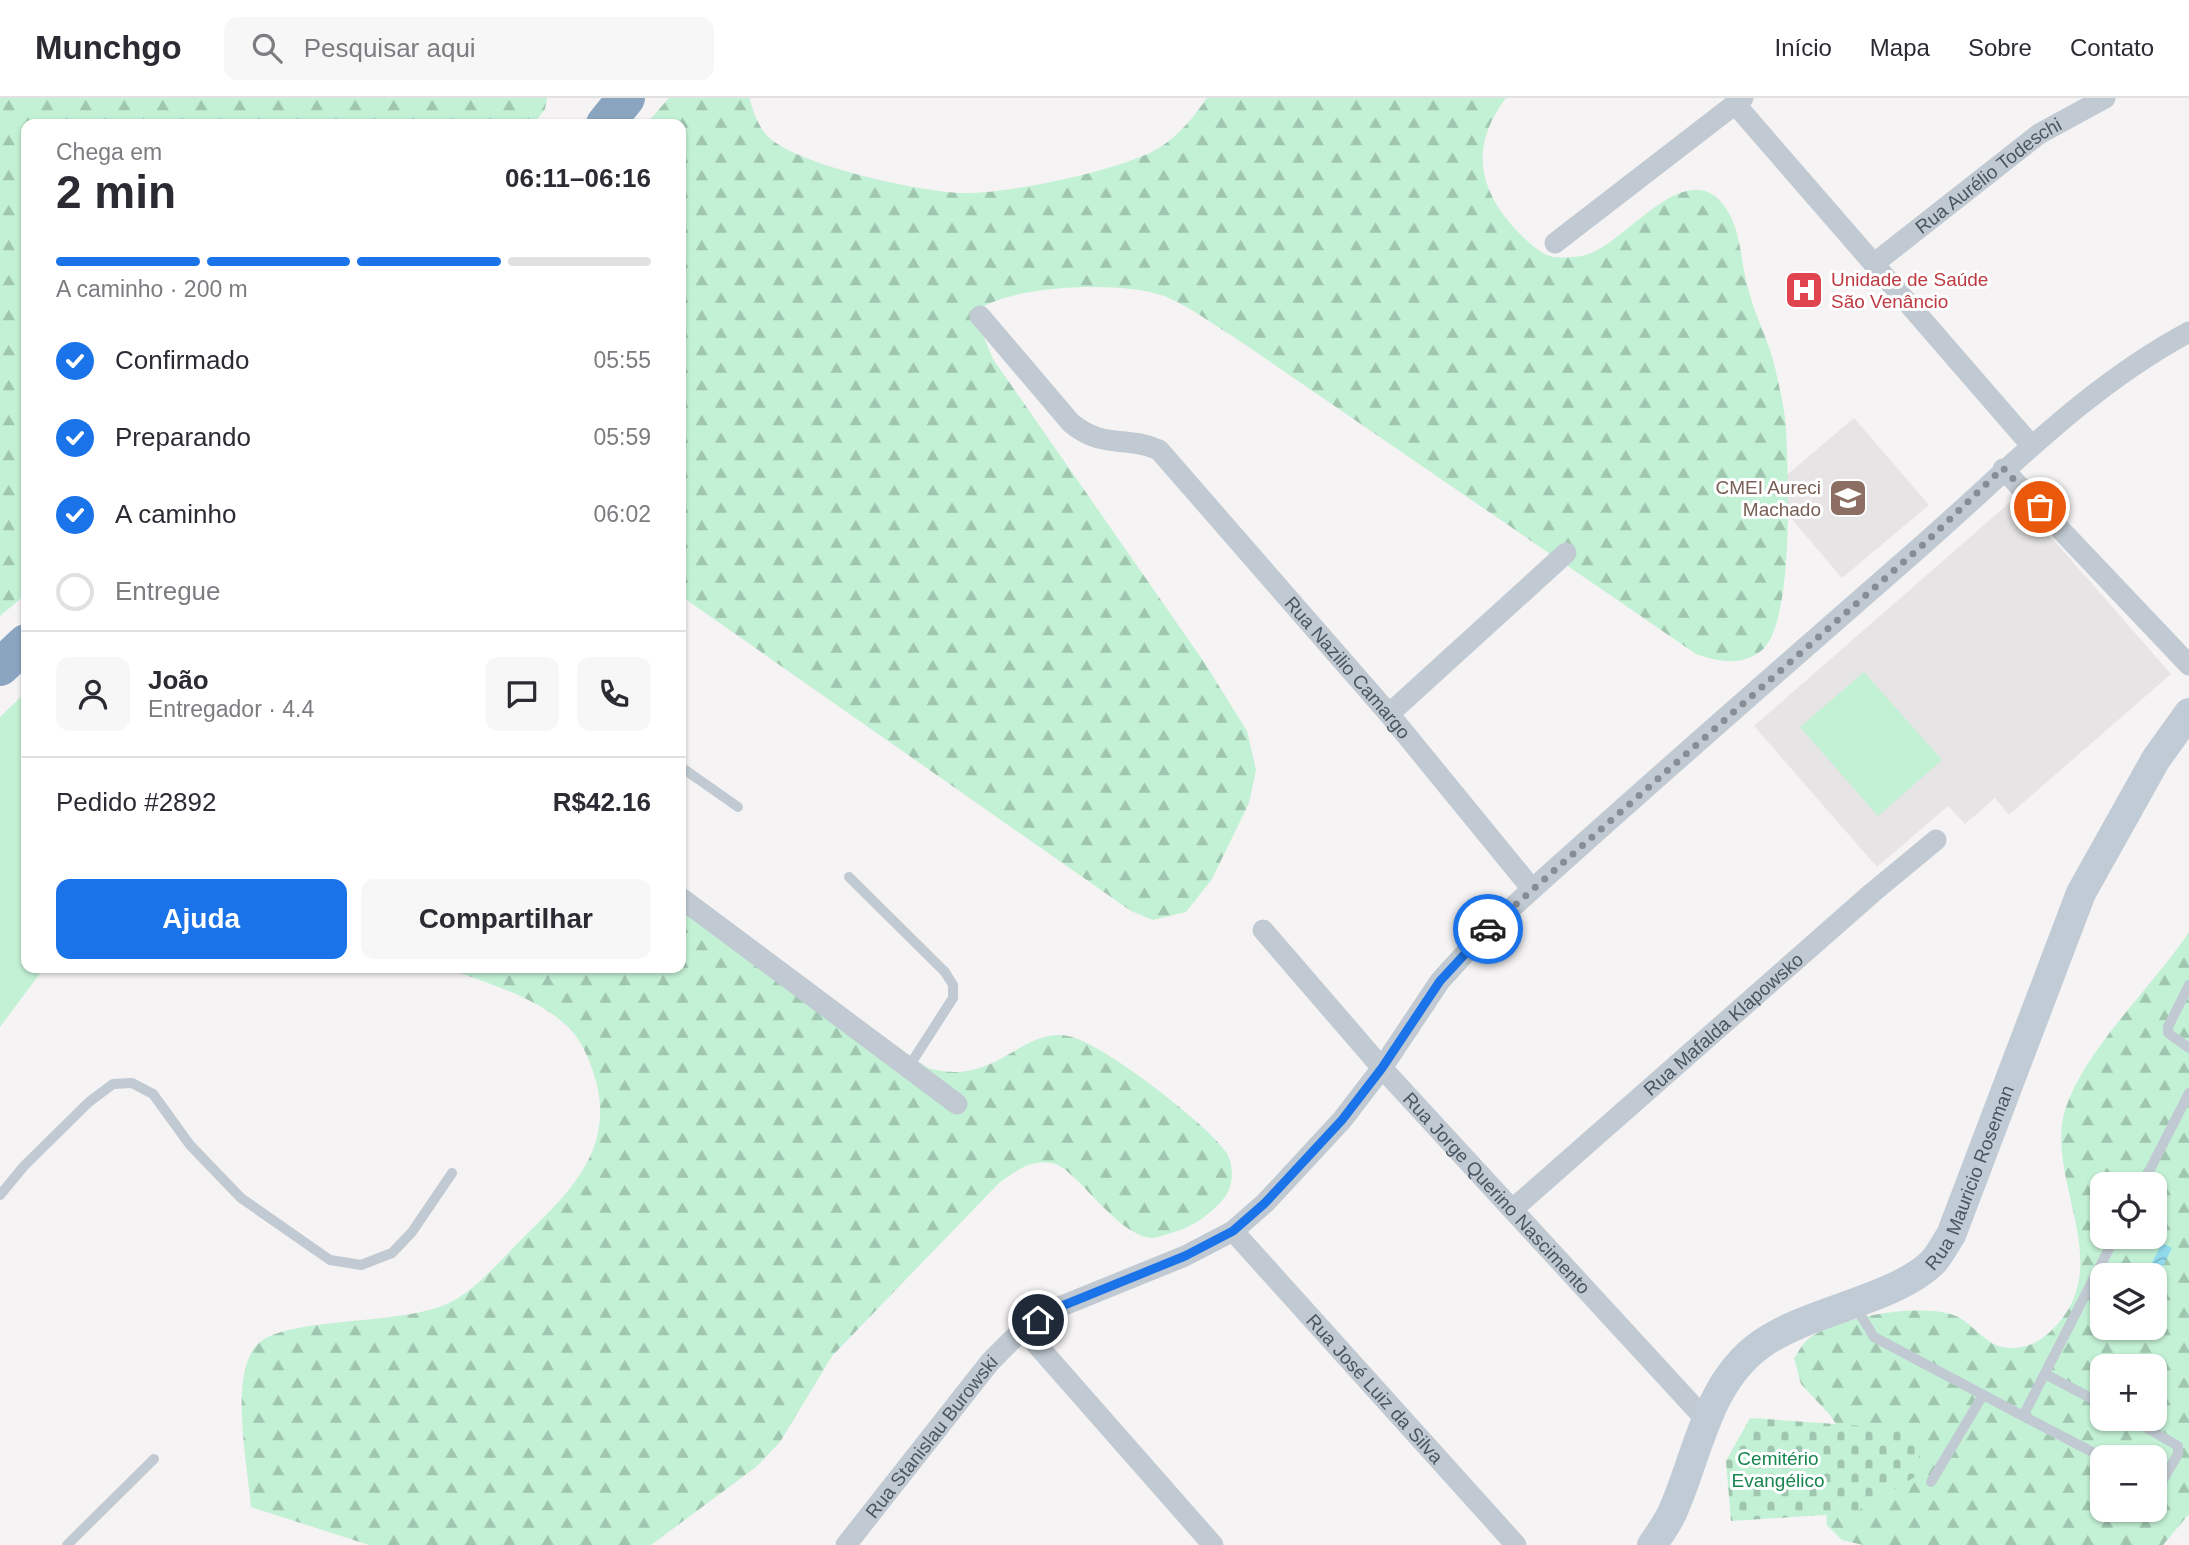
<!DOCTYPE html>
<html lang="pt">
<head>
<meta charset="utf-8">
<style>
	:root { --surface:#fff; --page:#f7f7f7; --text:#2b2b33; --muted:#7c7c81; --line:#e1e1e2; --accent:#1a73e8 }
	body { margin:0; font-family:Helvetica,sans-serif; background:var(--page); color:var(--text); height:100vh; display:flex; flex-direction:column; font-size:26px; white-space:nowrap }
	* { box-sizing:border-box; margin:0 }
	p { font-size:23px; color:var(--muted) }
	.icon { flex:none; width:38px; height:38px; fill:none; stroke:currentColor; stroke-width:2; stroke-linecap:round; stroke-linejoin:round }
	.map { position:relative; flex:1; overflow:hidden }
	.panel { position:absolute; left:21px; top:21px; width:665px; height:854px; display:flex; flex-direction:column; background:var(--surface); border-radius:14px; box-shadow:0 2px 5px #0004 }
	.panel>* { flex:none }
	.tools { position:absolute; left:2090px; top:1074px; display:grid; gap:14px }
	.tools a { display:grid; place-items:center; width:77px; height:77px; border-radius:14px; background:var(--surface); box-shadow:0 2px 5px #0004; font-size:35px }
	.pin { position:absolute; display:grid; place-items:center; width:60px; height:60px; color:#fff; margin:-30px; border:4px solid #fff; border-radius:50%; box-shadow:0 2px 7px #0007 }
	.courier { position:absolute; display:grid; place-items:center; width:70px; height:70px; margin:-35px; border:5px solid #1a73e8; border-radius:50%; background:#fff; color:#222; box-shadow:0 2px 9px #0007 }
	.head em { font-style:normal; font-weight:700 }
	.head div { display:flex; flex-direction:column-reverse }
	.head { display:flex; align-items:center; justify-content:space-between; height:119px; padding:0 35px }
	h1 { font-size:46px; font-weight:700; line-height:52px }
	.bar { display:grid; grid-template-columns:repeat(4,1fr); gap:10px 7px; align-content:center; height:84px; padding:0 35px }
	.bar i { height:9px; border-radius:5px; background:var(--line) }
	.bar .selected { background:var(--accent) }
	.bar p { grid-column:span 4 }
	.line { display:flex; align-items:center; gap:18px; padding:0 35px; border-top:2px solid var(--line) }
	.line div { flex:1 }
	.round { display:grid; place-items:center; flex:none; width:74px; height:74px; border-radius:14px; background:var(--page) }
	ol { padding:0 35px; list-style:none }
	li { display:flex; align-items:center; gap:21px; height:77px }
	li p { margin-inline-start:auto }
	li .icon { padding:7px; border-radius:50%; background:var(--accent); color:#fff; stroke-width:4 }
	li:last-child { color:var(--muted) }
	li i { width:38px; height:38px; border:4px solid var(--line); border-radius:50% }
	.primary-button { display:flex; gap:14px; margin-top:auto; padding:14px 35px }
	.primary-button a { flex:1; height:80px; border-radius:14px; background:var(--accent); color:#fff; font-size:28px; font-weight:700; line-height:80px; text-align:center }
	.primary-button a+a { background:var(--page); color:var(--text) }
	header { display:flex; align-items:center; gap:42px; box-sizing:border-box; height:98px; padding:0 35px; background:var(--surface); border-bottom:2px solid var(--line) }
	header strong { font-size:33px }
	nav { display:flex; gap:38px; margin-inline-start:auto; font-size:24px }
	.search { width:490px; height:63px; background:var(--page); display:flex; align-items:center; gap:18px; box-sizing:border-box; padding:0 24px; border-radius:14px; color:var(--muted); font-size:26px }
	.map>svg:first-child { display:block }
	.education { fill:#e6e4e5 }
	.grass { fill:#c3f1d5 }
	.forest { fill:url(#forest-firs); fill-rule:evenodd }
	.cemetery { fill:url(#cemetery-stones) }
	.water { fill:url(#water-waves) }
	.lines { fill:none; stroke-linecap:round; stroke-linejoin:round }
	.lane { stroke:#c1cad2; stroke-width:10 }
	.street { stroke:#c1cad2; stroke-width:21 }
	.secondary { stroke:#c1cbd6; stroke-width:30 }
	.highway { stroke:#8ba5c1; stroke-width:38 }
	.done { stroke:#868d94; stroke-width:7; stroke-dasharray:0 12.6 }
	.route { stroke:#1a73e8; stroke-width:9 }
	.labels { text-anchor:middle; stroke-width:6; stroke-linejoin:round; paint-order:stroke }
	.street-label { font-size:19px; fill:#4a5661; stroke:#fff }
	.health-label { font-size:19px; fill:#be3a42; stroke:#fff; text-anchor:start }
	.education-label { font-size:19px; fill:#785e54; stroke:#fff; text-anchor:end }
	.park-label { font-size:19px; fill:#17864f; stroke:#fff }
</style>
</head>
<body>
<header>
<strong>Munchgo</strong>
<div class="search"><svg class="icon" aria-label="search" viewBox="0 0 24 24"><circle cx="10" cy="10" r="6"/><path d="M15 15l6 6"/></svg>Pesquisar aqui</div>
<nav><a>Início</a><a>Mapa</a><a>Sobre</a><a>Contato</a></nav>
</header>
<div class="map">
<svg width="2189" height="1447" viewBox="0 0 2189 1447">
	<defs>
		<pattern id="forest-firs" width="22" height="20" patternUnits="userSpaceOnUse" patternTransform="scale(1.75)"><rect width="22" height="20" fill="#c3f1d5"/><path d="M5 1l3.5 6h-7zM16 11l3.5 6h-7z" fill="#a0c6b0"/></pattern>
		<pattern id="cemetery-stones" width="16" height="16" patternUnits="userSpaceOnUse" patternTransform="scale(1.75)"><rect width="16" height="16" fill="#c3f1d5"/><path d="M2 7V4a2 2 0 0 1 4 0v3zM10 15v-3a2 2 0 0 1 4 0v3z" fill="#a0c6b0"/></pattern>
		<pattern id="water-waves" width="16" height="10" patternUnits="userSpaceOnUse" patternTransform="scale(1.75)"><rect width="16" height="10" fill="#90daee"/><path d="M0 5q4-4 8 0t8 0" fill="none" stroke="#78b4c4"/></pattern>
	</defs>
	<rect width="100%" height="100%" fill="#f5f3f3"/>
	<g class="education">
		<path d="M1854,320L1929,407L1842,480L1768,393Z"/>
		<path d="M2016,399L2171,576L2009,717L1995,700L1965,726L1948,708L1877,769L1754,628Z"/>
	</g>
	<g class="grass">
		<path d="M1864,574L1942,662L1878,718L1800,629Z"/>
		<path d="M26,594V870H44L0,929V619Z"/>
	</g>
	<g class="forest">
		<path d="M0,0H547L545,11L534,26H26V496L0,518Z"/>
		<path d="M669,0H750C751,10 758,26 764,34C786,66 925,95 964,95C1008,96 1123,72 1159,50C1179,37 1194,19 1207,0H1506C1468,50 1479,94 1520,136C1528,144 1543,158 1554,159C1563,160 1578,159 1586,157C1627,146 1692,46 1730,117C1742,140 1741,169 1749,194C1756,221 1771,247 1776,274C1780,292 1785,312 1786,331C1788,375 1795,526 1761,553C1740,569 1718,563 1696,556L1234,239C1211,225 1189,208 1164,198C1124,183 1022,187 984,208L980,230L993,261L1204,564L1247,633L1256,672L1249,705L1212,781L1186,814L1153,822L1131,813L681,498V26H646Z"/>
		<path d="M681,802L928,970C995,990 1021,929 1068,938C1101,944 1206,1025 1226,1054C1234,1066 1234,1086 1225,1099C1212,1115 1193,1129 1174,1134C1167,1136 1159,1139 1153,1140C1129,1141 1094,1099 1078,1083C1071,1077 1062,1067 1052,1065C1030,1061 1016,1073 999,1085L832,1258L780,1344L756,1369L651,1447H369L251,1409C248,1369 229,1280 256,1248C282,1217 404,1229 451,1204C476,1191 498,1165 518,1145C565,1098 615,1056 596,983C591,966 583,944 570,931C539,899 488,886 447,870H681Z"/>
		<path d="M2189,834V1416L2163,1447H1863L1842,1442L1827,1427L1826,1411L1846,1341L1830,1317L1801,1286L1794,1260C1798,1255 1801,1248 1806,1243C1832,1219 1926,1203 1958,1219C1972,1226 1986,1246 2002,1249C2020,1253 2037,1246 2050,1234C2115,1173 2054,1096 2062,1027C2070,965 2154,888 2189,834ZM2102,1087H2154V1139H2102ZM2102,1178H2154V1230H2102ZM2102,1269H2154V1321H2102ZM2102,1360H2154V1412H2102Z"/>
	</g>
	<path class="cemetery" d="M1750,1320L1920,1332L1918,1377L1854,1415L1731,1423L1726,1363Z"/>
	<path class="water" d="M2162,1145L2172,1150L2161,1172L2151,1167Z"/>
	<g class="lines">
		<g class="lane">
			<path d="M681,669L738,709"/>
			<path d="M849,779L945,874L953,887V900L908,970"/>
			<path d="M2189,887L2168,929V935L2189,950"/>
			<path d="M2142,1087L2189,995"/>
			<path d="M0,1097L24,1068L89,1004L113,986L132,985L153,996L190,1047L241,1100L330,1162L361,1167L392,1155L412,1134L452,1075"/>
			<path d="M1855,1208L1874,1239L2023,1318L2115,1139"/>
			<path d="M2045,1276L2102,1306"/>
			<path d="M2023,1318L2104,1360"/>
			<path d="M2131,1321L2178,1348V1356L2163,1382L2154,1384"/>
			<path d="M1931,1384L1983,1297"/>
			<path d="M67,1447L154,1361"/>
		</g>
		<g class="street">
			<path d="M1736,7L2031,347"/>
			<path d="M1555,145L1743,0"/>
			<path id="s1" d="M1876,164L2039,36L2105,0"/>
			<path id="s2" d="M980,218L1071,325C1104,352 1126,337 1159,352L1389,616L1532,791"/>
			<path d="M2003,371L2189,567"/>
			<path d="M1389,616L1566,455"/>
			<path d="M681,800L957,1006"/>
			<path id="s3" d="M1263,832L1382,970L1706,1322"/>
			<path id="s4" d="M1513,1111L1872,795L1936,742"/>
			<path id="s5" d="M1233,1133L1516,1447"/>
			<path d="M1023,1231L1213,1447"/>
			<path id="s6" d="M846,1447L990,1264L1023,1231L1052,1212L1185,1158L1233,1133L1265,1105L1342,1022L1382,970L1440,883L1482,837C1625,706 1772,579 1918,451C2005,375 2086,289 2189,234"/>
		</g>
		<path class="secondary" id="s7" d="M1652,1447C1659,1437 1667,1426 1672,1415C1698,1358 1706,1286 1760,1247C1806,1213 1895,1202 1933,1164C1940,1156 1945,1146 1951,1137L2081,795L2156,661L2189,615"/>
		<g class="highway">
			<path d="M605,26L626,0"/>
			<path d="M0,569L26,545"/>
		</g>
	</g>
	<g class="lines">
		<path class="done" d="M1488,831L1925,445L2003,370L2040,409"/>
		<path class="route" d="M1038,1222L1052,1212L1185,1158L1233,1133L1265,1105L1342,1022L1382,970L1440,883L1488,831"/>
	</g>
	<defs>
		<symbol id="hospital-square" viewBox="-11 -11 22 22"><rect x="-9" y="-9" width="18" height="18" rx="4" fill="#e0444e" stroke="#fff"/><path d="M-5-5h3v3.5h4V-5h3V5h-3V1.5h-4V5h-3Z" fill="#fff"/></symbol>
		<symbol id="school-square" viewBox="-11 -11 22 22"><rect x="-9" y="-9" width="18" height="18" rx="4" fill="#8d6e63" stroke="#fff"/><path d="M0-5L7-2L0 1L-7-2ZM-4 1L0 2.5L4 1V4Q0 6-4 4Z" fill="#fff"/></symbol>
	</defs>
	<g fill-rule="evenodd">
		<use href="#hospital-square" x="1782" y="170" width="44" height="44"/>
		<use href="#school-square" x="1826" y="378" width="44" height="44"/>
	</g>
	<g class="labels">
		<g class="street-label">
			<text dy="7" stroke="none"><textPath href="#s1" startOffset="142">Rua Aurélio Todeschi</textPath></text>
			<text dy="7" stroke="none"><textPath href="#s2" startOffset="522">Rua Nazilio Camargo</textPath></text>
			<text dy="7" stroke="none"><textPath href="#s4" startOffset="280">Rua Mafalda Klapowsko</textPath></text>
			<text dy="7" stroke="none"><textPath href="#s7" startOffset="516">Rua Mauricio Roseman</textPath></text>
			<text dy="7" stroke="none"><textPath href="#s3" startOffset="352">Rua Jorge Querino Nascimento</textPath></text>
			<text dy="7" stroke="none"><textPath href="#s5" startOffset="212">Rua José Luiz da Silva</textPath></text>
			<text dy="7" stroke="none"><textPath href="#s6" startOffset="138">Rua Stanislau Burowski</textPath></text>
		</g>
		<g class="health-label">
			<text x="1831" y="188">Unidade de Saúde<tspan x="1831" dy="22">São Venâncio</tspan></text>
		</g>
		<g class="education-label">
			<text x="1821" y="396">CMEI Aureci<tspan x="1821" dy="22">Machado</tspan></text>
		</g>
		<g class="park-label">
			<text x="1778" y="1367">Cemitério<tspan x="1778" dy="22">Evangélico</tspan></text>
		</g>
	</g>
</svg>
<div class="tools">
<a><svg class="icon" aria-label="locate" viewBox="0 0 24 24"><circle cx="12" cy="12" r="6"/><path d="M12 2v4M12 18v4M2 12h4M18 12h4"/></svg></a>
<a><svg class="icon" aria-label="layers" viewBox="0 0 24 24"><path d="M12 4l9 5-9 5-9-5zM3 14l9 5 9-5"/></svg></a>
<a>+</a>
<a>−</a>
</div>
<div class="pin" style="left:2040px;top:409px;background:#ea580c"><svg class="icon" aria-label="bag" viewBox="0 0 24 24"><path d="M5 8h14l-1 12H6zM9 8a3 3 0 0 1 6 0"/></svg></div>
<div class="pin" style="left:1038px;top:1222px;background:#1f2937"><svg class="icon" aria-label="home" viewBox="0 0 24 24"><path d="M3 11l9-7 9 7M6 9v11h12V9"/></svg></div>
<div class="courier" style="left:1488px;top:831px"><svg class="icon" aria-label="car" viewBox="0 0 24 24"><path d="M5 17H2v-5l4-1 3-4h7l3 4 3 1v5h-3M9 17h6M6 11h13"/><circle cx="7" cy="17" r="2"/><circle cx="17" cy="17" r="2"/></svg></div>
<section class="panel">
<div class="head"><div><h1>2 min</h1><p>Chega em</p></div><em>06:11–06:16</em></div>
<div class="bar"><i class="selected"></i><i class="selected"></i><i class="selected"></i><i></i><p>A caminho · 200 m</p></div>
<ol>
<li><svg class="icon" aria-label="check" viewBox="0 0 24 24"><path d="M5 12l5 5 9-10"/></svg>Confirmado<p>05:55</p></li>
<li><svg class="icon" aria-label="check" viewBox="0 0 24 24"><path d="M5 12l5 5 9-10"/></svg>Preparando<p>05:59</p></li>
<li><svg class="icon" aria-label="check" viewBox="0 0 24 24"><path d="M5 12l5 5 9-10"/></svg>A caminho<p>06:02</p></li>
<li><i></i>Entregue</li>
</ol>
<div class="line" style="height:126px"><a class="round"><svg class="icon" aria-label="person" viewBox="0 0 24 24"><circle cx="12" cy="8" r="4"/><path d="M4 21q1-7 8-7t8 7"/></svg></a><div><b>João</b><p>Entregador · 4.4</p></div><a class="round"><svg class="icon" aria-label="chat" viewBox="0 0 24 24"><path d="M4 5h16v11H9l-5 4z"/></svg></a><a class="round"><svg class="icon" aria-label="phone" viewBox="0 0 24 24"><path d="M5 4h4l2 5-3 2q2 4 5 5l2-3 5 2v4C11 20 4 13 5 4z"/></svg></a></div>
<div class="line" style="height:91px"><div>Pedido #2892</div><b>R$42.16</b></div>
<div class="primary-button"><a>Ajuda</a><a>Compartilhar</a></div>
</section>
</div>
</body>
</html>
